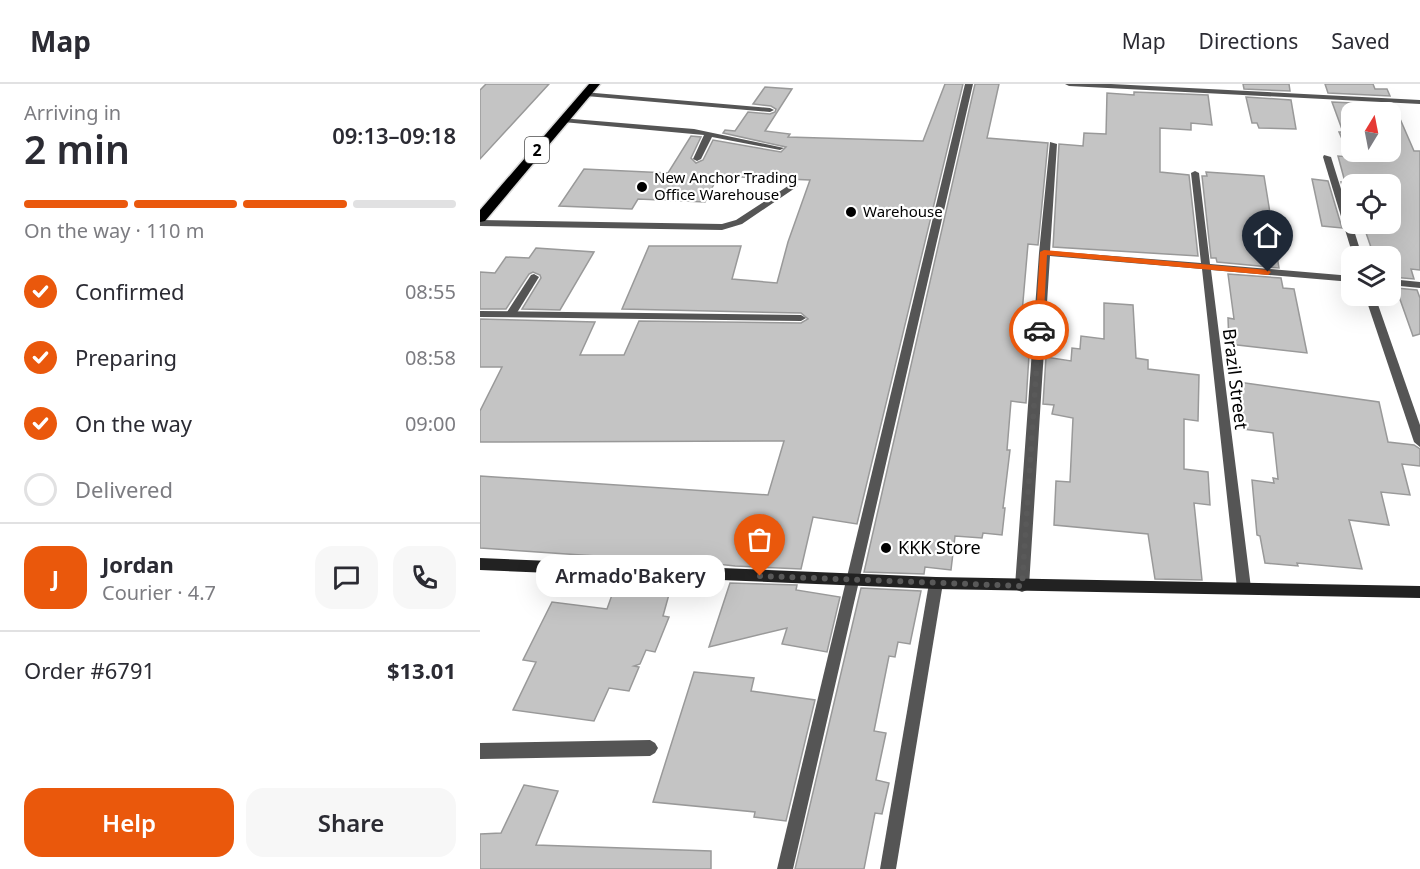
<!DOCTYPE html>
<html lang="en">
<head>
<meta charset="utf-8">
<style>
	:root { --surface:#fff; --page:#f7f7f7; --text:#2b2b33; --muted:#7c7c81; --line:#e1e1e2; --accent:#ea580c }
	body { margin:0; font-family:"Noto Sans",sans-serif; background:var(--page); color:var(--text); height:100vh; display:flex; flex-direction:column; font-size:22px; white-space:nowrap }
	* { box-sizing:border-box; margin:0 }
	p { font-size:20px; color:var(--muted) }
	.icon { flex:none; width:33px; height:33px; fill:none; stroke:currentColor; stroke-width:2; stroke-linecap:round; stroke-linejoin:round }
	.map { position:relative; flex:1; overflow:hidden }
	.side { display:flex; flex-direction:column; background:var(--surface); width:480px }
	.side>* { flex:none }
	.needle { width:39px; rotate:10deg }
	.fabs { position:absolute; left:861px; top:18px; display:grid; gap:12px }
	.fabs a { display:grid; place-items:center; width:60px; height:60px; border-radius:12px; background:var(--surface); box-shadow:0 6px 24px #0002; font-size:30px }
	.pin { position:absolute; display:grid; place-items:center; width:51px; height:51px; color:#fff; margin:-62px -26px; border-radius:50% 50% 50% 0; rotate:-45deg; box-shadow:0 0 6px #0007 }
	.pin .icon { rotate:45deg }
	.courier { position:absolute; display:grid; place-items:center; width:60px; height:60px; margin:-30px; border:4px solid #ea580c; border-radius:50%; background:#fff; color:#222; box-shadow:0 2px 8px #0007 }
	.bubble { position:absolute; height:42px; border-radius:18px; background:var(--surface); box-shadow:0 6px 24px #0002; font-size:20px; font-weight:600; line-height:42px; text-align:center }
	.summary em { font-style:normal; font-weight:600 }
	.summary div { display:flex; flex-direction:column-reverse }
	.summary { display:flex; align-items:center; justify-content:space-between; height:102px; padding:0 24px }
	h1 { font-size:39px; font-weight:600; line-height:45px }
	.bar { display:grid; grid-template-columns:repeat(4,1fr); gap:9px 6px; align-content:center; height:72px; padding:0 24px }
	.bar i { height:8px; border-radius:4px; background:var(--line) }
	.bar .current { background:var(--accent) }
	.bar p { grid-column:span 4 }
	.line { display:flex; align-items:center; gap:15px; padding:0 24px; border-top:2px solid var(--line) }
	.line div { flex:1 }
	.round { display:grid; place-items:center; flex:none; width:63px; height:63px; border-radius:18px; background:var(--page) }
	ol { padding:0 24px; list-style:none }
	li { display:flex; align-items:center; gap:18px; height:66px }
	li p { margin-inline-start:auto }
	li .icon { padding:6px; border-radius:50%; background:var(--accent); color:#fff; stroke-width:4 }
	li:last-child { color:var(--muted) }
	li i { width:33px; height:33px; border:3px solid var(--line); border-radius:50% }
	.primary-button { display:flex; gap:12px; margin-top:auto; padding:12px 24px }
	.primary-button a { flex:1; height:69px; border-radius:18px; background:var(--accent); color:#fff; font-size:24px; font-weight:600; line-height:69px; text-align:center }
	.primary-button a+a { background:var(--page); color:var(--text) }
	header { display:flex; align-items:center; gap:36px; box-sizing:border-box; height:84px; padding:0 30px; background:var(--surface); border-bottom:2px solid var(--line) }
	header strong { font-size:28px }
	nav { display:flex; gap:33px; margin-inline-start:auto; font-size:21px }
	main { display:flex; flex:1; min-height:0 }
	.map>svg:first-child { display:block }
	.building { fill:#c4c4c4; stroke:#999; stroke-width:1.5; fill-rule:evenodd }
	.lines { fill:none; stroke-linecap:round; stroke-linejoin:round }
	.highway-casing { stroke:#dbdbdb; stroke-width:3 }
	.lane { fill:#555; fill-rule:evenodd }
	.street { fill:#555; fill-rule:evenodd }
	.secondary { fill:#222; fill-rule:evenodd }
	.highway { fill:#000; fill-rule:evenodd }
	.route { fill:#ea580c }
	.done { stroke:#595959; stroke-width:6; stroke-dasharray:0 10.8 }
	.poi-dot { fill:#000; stroke:#fff; stroke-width:2 }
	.labels { text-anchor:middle; stroke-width:4.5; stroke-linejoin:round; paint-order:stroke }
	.far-poi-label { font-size:15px; fill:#000; stroke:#fff; text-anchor:start }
	.shield { fill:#fff; stroke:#4c4c4c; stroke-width:1.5 }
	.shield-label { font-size:16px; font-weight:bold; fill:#000 }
	.street-label { font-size:18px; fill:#000; stroke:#fff }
	.poi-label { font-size:18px; fill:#000; stroke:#fff; text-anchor:start }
</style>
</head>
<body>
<header>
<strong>Map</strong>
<nav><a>Map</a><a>Directions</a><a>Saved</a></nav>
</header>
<main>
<section class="side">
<div class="summary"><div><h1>2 min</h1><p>Arriving in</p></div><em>09:13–09:18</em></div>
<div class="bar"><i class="current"></i><i class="current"></i><i class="current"></i><i></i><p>On the way · 110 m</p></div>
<ol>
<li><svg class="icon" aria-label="check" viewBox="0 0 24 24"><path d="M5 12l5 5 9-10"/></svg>Confirmed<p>08:55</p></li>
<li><svg class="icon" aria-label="check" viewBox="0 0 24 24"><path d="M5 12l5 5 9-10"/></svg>Preparing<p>08:58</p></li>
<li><svg class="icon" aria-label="check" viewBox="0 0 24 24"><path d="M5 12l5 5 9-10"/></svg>On the way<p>09:00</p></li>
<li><i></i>Delivered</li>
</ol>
<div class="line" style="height:108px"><b class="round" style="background:var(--accent);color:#fff">J</b><div><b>Jordan</b><p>Courier · 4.7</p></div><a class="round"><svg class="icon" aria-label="chat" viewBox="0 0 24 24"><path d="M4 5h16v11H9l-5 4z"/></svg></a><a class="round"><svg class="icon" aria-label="phone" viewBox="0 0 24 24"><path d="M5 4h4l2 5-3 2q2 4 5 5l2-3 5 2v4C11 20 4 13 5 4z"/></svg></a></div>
<div class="line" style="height:78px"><div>Order #6791</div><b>$13.01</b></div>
<div class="primary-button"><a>Help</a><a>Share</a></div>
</section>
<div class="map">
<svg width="940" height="785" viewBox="0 0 940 785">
	<rect width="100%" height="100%" fill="#fff"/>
	<g class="building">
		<path d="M6,0H69L0,75V6Z"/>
		<path d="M465,0H483L377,440L333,433L321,485L255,482L210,477L197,480L144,478L145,474L0,464V392L288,411L304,357L0,358V327L22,283H0V235L115,238L100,271H144L159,237L321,239L328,235L321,229L142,225L169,162H261L252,195L297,199L308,158L330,96L238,92L225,118L158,115L152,125L79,122L104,85L188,89L211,52L221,53L211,74L216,79L223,76L233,56L301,68L306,63L243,49L245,46L255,47L268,28L290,30L295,28L296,25L291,22L273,20L285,3L312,5L285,47L310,50L308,53L443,57Z"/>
		<path d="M495,0H519L507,54L568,59L558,161L548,160L540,252L545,253L543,270L549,271L546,319L531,317L527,366H530L523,424H525L522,451L503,449L502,454L475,452L471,486L445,483L444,490L384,488Z"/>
		<path d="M763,0H809L810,7L764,5Z"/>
		<path d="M845,0H893L895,5H907L910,12L848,9Z"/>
		<path d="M654,8L728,11L732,41L711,39V46L680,44V88L709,91L718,172L573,163L579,60L603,62L604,49L626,50L627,9L654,11Z"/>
		<path d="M766,13L811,16L816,45L779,44L777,39H772Z"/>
		<path d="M852,18L914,21L934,67H940V186L931,185L934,195L912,193L910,172H894L885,146L876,145L874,140H910V100H872V131L861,98H865L858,72L870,73L859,48H863ZM872,28H910V68H872Z"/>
		<path d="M726,88L784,92L799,184L737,178L736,174H731L722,92H727Z"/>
		<path d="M832,95L848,97L862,144L842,142Z"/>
		<path d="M56,164L114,168L80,226L42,225L61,194L60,191L53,188L49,190L26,225H0V188L15,189L26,173L49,174Z"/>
		<path d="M748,190L801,194L803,204L814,205L827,269L749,260L748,234L754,235Z"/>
		<path d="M916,204L937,206L940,214V250L933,252Z"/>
		<path d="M624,219L653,221L656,274L668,276V285L719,291L718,337L704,335V385L728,388L730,421L714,419L722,496L675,495L668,450L574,441L576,397L590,398L593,334L572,330L574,321L563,320L566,273L591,277L592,264L600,265L601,252L624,255Z"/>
		<path d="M758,298L899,318L908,358L934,361L940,365V382L922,380L930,411L901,408L909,441L869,436L882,485L817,479L818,482L785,479L780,452L777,451L772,396L794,399L793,394L798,395L793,349L763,345Z"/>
		<path d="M138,494L193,496L183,532L189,533L175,568L166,566L160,580L154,582L159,583L149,607L129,604L114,637L33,626L56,578L43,576L72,518L127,525Z"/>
		<path d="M250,499L317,501L316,506L360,513L347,568L302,560L307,544L229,563Z"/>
		<path d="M381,504L441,507L430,560L418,558L415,573L409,572L394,647L406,649L396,696L409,699L402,730L395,729L384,785H315Z"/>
		<path d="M214,588L274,594L271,607L335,616L306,737L274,733L275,728L173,718Z"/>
		<path d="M44,701L78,707L56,761L231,767V785H0V750L21,749Z"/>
	</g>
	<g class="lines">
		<defs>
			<path id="highway" d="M109,0H120L5,137L0,138V126Z"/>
		</defs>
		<use href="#highway" class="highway-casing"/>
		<g class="lane">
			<path d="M103,8L290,24L294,26L290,28L106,12H103Z"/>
			<path d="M80,34L214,45L304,64L300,66L232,53L221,75L217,77L213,75L224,51L83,38L79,36Z"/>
			<path d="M311,100L318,102L262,140L242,146L0,142V136L242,140L256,136Z"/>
			<path d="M54,190L59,193L35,232H27V228L51,191Z"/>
			<path d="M170,656L175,659L178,664L175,669L170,672L0,675V659Z"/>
		</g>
		<g class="street">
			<path d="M485,0H493L313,785H297Z"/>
			<path d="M585,0H631L940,16V20L589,2Z"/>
			<path d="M570,58L577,60L570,167L721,179L711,89L715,87L719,89L730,180L872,192V198L731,186L771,504L769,508L764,510L759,508L757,504L722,185L570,172L549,502L547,506L542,508L537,506L535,502L559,169Z"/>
			<path d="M844,71L851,73L882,172H873L843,73Z"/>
			<path d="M910,195L940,198V204L910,201Z"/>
			<path d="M885,212H895L940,341V363L934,358Z"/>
			<path d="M0,227L321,231L326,234L321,237L0,233Z"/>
			<path d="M456,493L461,495L463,499L416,785H400L449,499L451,495Z"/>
		</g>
		<path class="secondary" d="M0,474L456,493L940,502V514L456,505L0,486Z"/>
		<use href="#highway" class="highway"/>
	</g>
	<path class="route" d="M564,166L788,186L791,188L788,191L567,171L563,246L559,249L555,246L560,168Z"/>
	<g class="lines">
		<path class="done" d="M280,492L542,502L559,246"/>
	</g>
	<g class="poi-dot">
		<circle cx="162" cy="103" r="6"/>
		<circle cx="371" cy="128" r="6"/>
		<circle cx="406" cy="464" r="6"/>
	</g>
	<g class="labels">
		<g class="far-poi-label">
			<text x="174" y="99">New Anchor Trading<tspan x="174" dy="17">Office Warehouse</tspan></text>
			<text x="383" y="133">Warehouse</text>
		</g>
		<rect class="shield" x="45" y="53" width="24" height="26" rx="4.5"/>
		<g class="shield-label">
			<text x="57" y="72">2</text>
		</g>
		<g class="street-label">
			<text transform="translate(755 295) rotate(83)" y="6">Brazil Street</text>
		</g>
		<g class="poi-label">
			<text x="418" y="470">KKK Store</text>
		</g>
	</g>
</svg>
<div class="fabs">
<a><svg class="needle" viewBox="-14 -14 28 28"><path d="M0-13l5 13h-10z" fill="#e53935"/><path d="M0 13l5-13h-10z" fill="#7c7c81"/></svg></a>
<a><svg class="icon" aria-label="locate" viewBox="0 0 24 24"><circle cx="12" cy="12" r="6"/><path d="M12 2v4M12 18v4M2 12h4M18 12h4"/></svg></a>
<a><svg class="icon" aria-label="layers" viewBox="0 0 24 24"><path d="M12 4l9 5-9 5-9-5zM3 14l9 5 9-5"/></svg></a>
</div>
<div class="pin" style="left:280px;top:492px;background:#ea580c"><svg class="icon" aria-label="bag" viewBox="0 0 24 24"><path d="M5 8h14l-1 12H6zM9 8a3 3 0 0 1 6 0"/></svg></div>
<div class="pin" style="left:788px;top:188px;background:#1f2937"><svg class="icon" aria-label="home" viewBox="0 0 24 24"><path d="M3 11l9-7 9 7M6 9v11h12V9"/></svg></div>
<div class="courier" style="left:559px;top:246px"><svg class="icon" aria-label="car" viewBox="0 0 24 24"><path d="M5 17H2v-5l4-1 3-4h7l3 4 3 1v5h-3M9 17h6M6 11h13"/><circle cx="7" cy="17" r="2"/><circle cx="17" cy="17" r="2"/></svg></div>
<div class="bubble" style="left:56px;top:471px;width:189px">Armado'Bakery</div>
</div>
</main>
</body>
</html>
